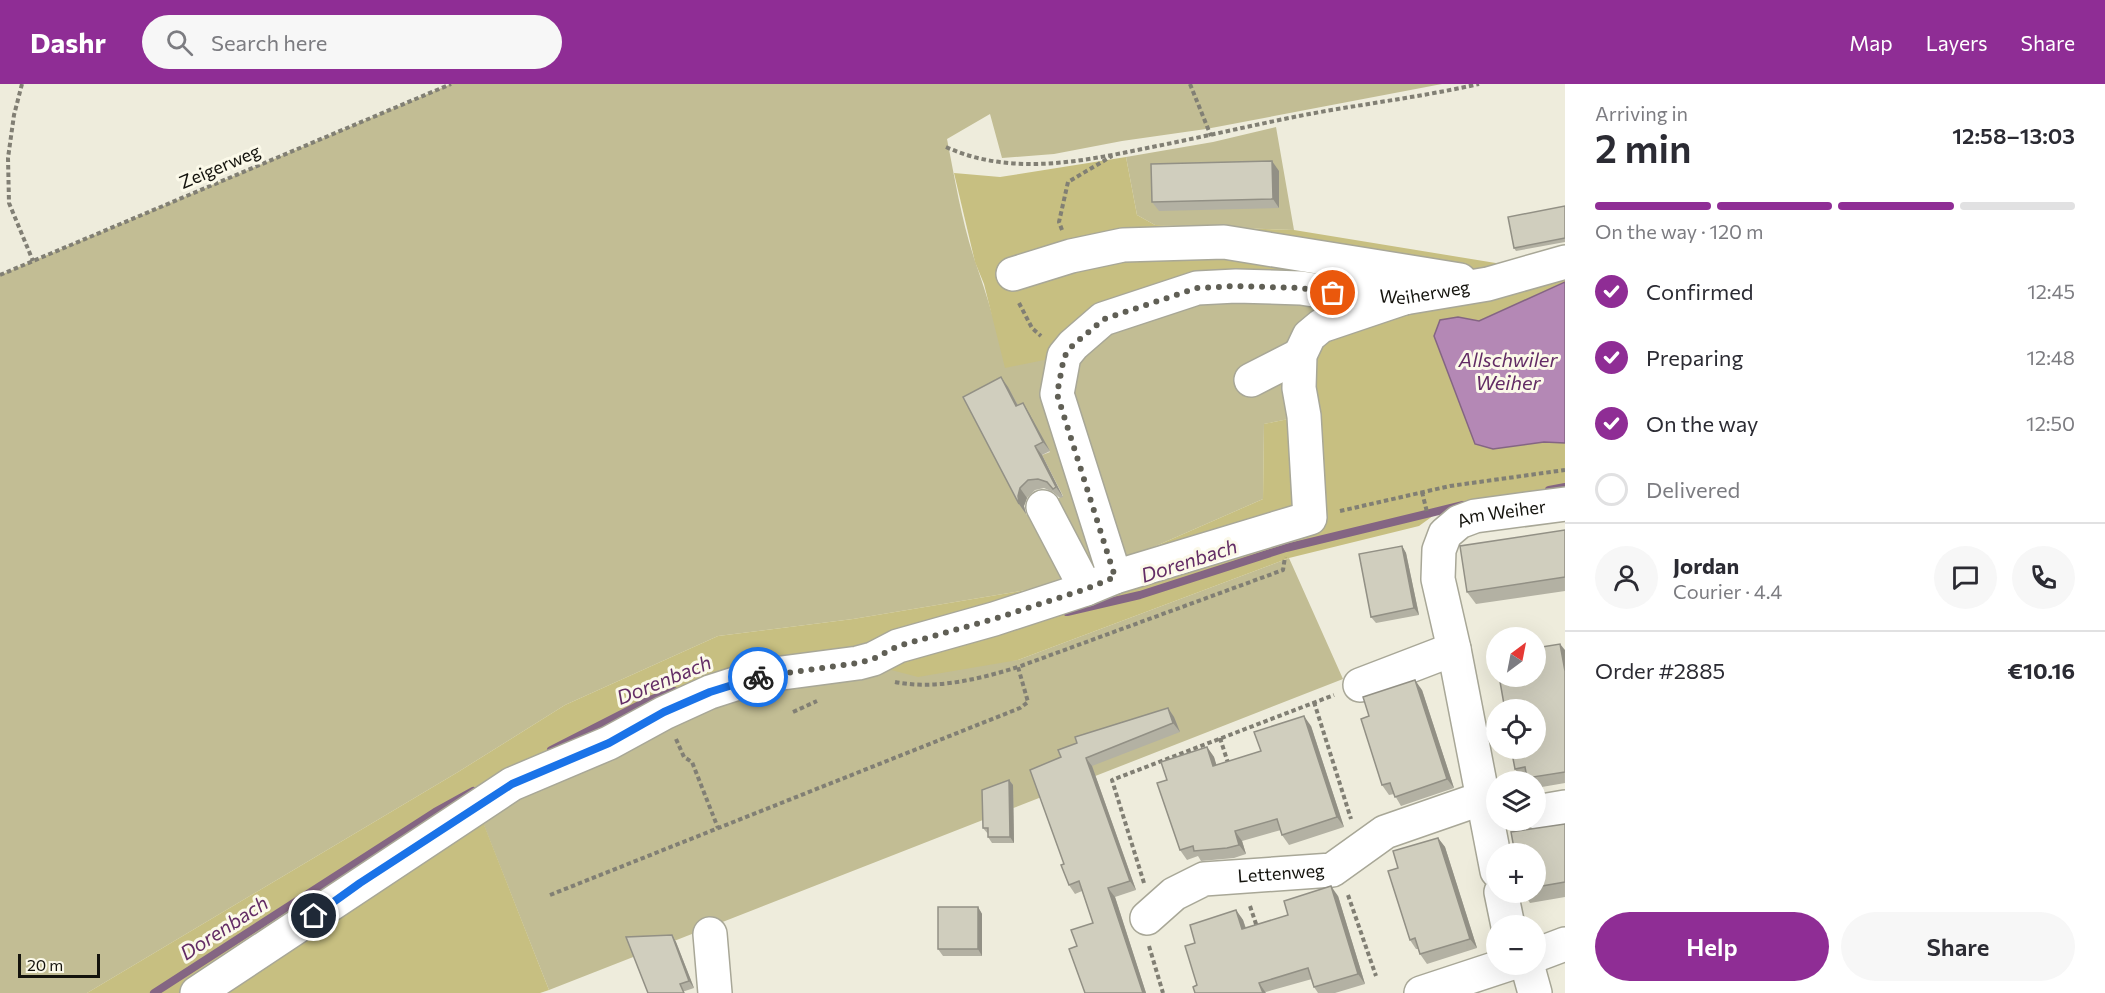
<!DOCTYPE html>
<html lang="en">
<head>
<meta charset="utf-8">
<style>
	:root { --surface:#fff; --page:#f7f7f7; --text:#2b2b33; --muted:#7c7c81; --line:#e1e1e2; --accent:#8f2d95 }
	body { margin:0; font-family:Commissioner,sans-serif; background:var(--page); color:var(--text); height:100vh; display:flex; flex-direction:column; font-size:22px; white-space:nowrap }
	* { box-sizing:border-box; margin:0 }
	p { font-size:20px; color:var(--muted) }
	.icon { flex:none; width:33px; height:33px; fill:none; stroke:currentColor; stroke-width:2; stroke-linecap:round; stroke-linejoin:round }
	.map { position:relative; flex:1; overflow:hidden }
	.sheet { display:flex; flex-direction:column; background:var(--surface); width:540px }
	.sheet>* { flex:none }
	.needle { width:39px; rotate:32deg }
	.controls { position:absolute; left:1486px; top:543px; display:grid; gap:12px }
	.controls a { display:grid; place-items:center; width:60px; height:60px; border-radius:50%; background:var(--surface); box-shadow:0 6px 24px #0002; font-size:30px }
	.scale { position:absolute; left:18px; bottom:15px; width:82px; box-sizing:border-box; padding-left:6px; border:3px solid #14130d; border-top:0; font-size:16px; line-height:21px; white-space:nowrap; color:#14130d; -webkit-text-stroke:4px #fbf9e9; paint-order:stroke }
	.pin { position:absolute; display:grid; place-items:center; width:51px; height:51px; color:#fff; margin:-26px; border:3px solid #fff; border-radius:50%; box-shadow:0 2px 6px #0007 }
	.courier { position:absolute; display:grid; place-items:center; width:60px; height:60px; margin:-30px; border:4px solid #1a73e8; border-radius:50%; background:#fff; color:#222; box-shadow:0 2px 8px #0007 }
	.overview em { font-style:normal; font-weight:600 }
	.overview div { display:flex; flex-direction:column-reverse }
	.overview { display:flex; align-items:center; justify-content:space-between; height:102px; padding:0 30px }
	h1 { font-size:39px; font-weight:600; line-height:45px }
	.bar { display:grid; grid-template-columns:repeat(4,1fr); gap:9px 6px; align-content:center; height:72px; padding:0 30px }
	.bar i { height:8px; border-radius:4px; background:var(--line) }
	.bar .current { background:var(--accent) }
	.bar p { grid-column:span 4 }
	.line { display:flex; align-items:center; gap:15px; padding:0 30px; border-top:2px solid var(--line) }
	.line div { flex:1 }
	.round { display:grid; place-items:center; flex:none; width:63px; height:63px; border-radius:32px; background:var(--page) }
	ol { padding:0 30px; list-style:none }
	li { display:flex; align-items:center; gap:18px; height:66px }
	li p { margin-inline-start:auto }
	li .icon { padding:6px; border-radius:50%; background:var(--accent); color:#fff; stroke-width:4 }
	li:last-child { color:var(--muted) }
	li i { width:33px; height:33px; border:3px solid var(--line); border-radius:50% }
	.action { display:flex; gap:12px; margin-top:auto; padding:12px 30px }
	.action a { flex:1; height:69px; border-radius:36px; background:var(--accent); color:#fff; font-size:24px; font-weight:600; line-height:69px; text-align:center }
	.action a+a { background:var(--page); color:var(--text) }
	header { display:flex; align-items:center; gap:36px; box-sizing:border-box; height:84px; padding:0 30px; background:var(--accent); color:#fff }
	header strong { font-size:28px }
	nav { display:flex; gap:33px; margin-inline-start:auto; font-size:21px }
	.search { width:420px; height:54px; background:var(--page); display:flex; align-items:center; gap:15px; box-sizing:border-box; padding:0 21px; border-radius:33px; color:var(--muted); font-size:22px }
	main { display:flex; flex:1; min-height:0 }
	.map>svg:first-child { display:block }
	.green { fill:#c2bd94; fill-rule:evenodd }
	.forest { fill:#c7bf81 }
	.water { fill:#b488b5; stroke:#846583; stroke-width:1.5 }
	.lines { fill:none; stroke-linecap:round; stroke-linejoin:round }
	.stream { stroke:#846583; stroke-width:8 }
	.minor-casing { stroke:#a8a797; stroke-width:36 }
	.path { stroke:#817f74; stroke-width:4; stroke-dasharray:4.5 3; stroke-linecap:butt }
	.minor { stroke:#fff; stroke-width:33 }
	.wall { fill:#b3b1a3 }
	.shaded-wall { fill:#929085 }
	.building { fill:#d0cebe; stroke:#929085; stroke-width:1.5 }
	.done { stroke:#605f55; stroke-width:6; stroke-dasharray:0 10.8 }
	.route { stroke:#1a73e8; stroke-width:8 }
	.labels { text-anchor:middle; stroke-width:6; stroke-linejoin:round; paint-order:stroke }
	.street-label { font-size:18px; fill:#14130d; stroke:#fbf9e9 }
	.water-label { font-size:20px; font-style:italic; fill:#632c65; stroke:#fbf9e9 }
</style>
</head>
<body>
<header>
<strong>Dashr</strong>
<div class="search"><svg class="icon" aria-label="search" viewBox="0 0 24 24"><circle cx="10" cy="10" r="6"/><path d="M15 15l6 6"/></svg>Search here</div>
<nav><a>Map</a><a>Layers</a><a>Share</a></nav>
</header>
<main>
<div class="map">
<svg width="1565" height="909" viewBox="0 0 1565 909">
	<rect width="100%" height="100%" fill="#eeecdc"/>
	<g class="green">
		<path d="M451,0H1442L1206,45L1122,57L1054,70L1002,74L990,30L947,55C955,96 962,138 975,177C981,195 987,212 992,230L1173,212L1441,209L1304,332L1264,340L1263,415L1124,476L1057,501L853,535L718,552L565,621L458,688L87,909H0V191ZM970,323L1023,332L1050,368L1042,371L1063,412L1027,431Z"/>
		<path d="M1276,43L1294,146L1155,141L1137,131L1126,73L1213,58Z"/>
		<path d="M1289,474L1343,595L549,906L481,734L683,627L876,582L1018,576Z"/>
	</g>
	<path class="forest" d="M1126,73L1137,131L1155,141L1294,146L1514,182L1565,172V198L1479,237L1458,233L1493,365L1544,358L1565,359V410L1437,429L1419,442L1289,474L1018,576L918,593L876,582L683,627L481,733L549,906L540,909H87L458,688L565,621L718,552L853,535L1057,501L1124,476L1263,415L1264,340L1303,332L1309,252L1439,209L1197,204L1064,272L1005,284L984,200L975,178L954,89L1000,93Z"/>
	<path class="water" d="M1565,198V359L1544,358L1493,365L1475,360L1434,252L1440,236L1458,233L1479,237Z"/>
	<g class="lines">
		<g class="stream">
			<path d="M1549,406L1565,403"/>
			<path d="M1067,528L1140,511L1286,464L1463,421"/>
			<path d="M551,666L647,617L674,607"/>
			<path d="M154,909L435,728L473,707"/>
		</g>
		<defs>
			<g id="minor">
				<path d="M1013,190L1071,172L1123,161L1224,158L1460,196"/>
				<path d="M1251,296L1300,271"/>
				<path d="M1043,423L1086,505"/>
				<path id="s1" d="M1115,493L1057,310L1064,272L1073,261L1103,235L1197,204L1236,202L1301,204L1333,209L1404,214L1488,200L1565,178"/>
				<path d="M1360,601L1454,565"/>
				<path d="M1536,728L1565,723"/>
				<path id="s2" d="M1497,787L1454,565L1438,495L1439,466L1445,450L1459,438L1475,432L1565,420"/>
				<path d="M1501,808L1508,842"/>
				<path id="s3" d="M1147,834L1174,810L1204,795L1332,786L1385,748L1483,714"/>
				<path d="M710,850L715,909"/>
				<path d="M1536,871L1565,860"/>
				<path d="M1527,880L1535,909"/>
				<path d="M197,909L512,700L609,659L664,629L710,608L760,592L858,579L873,575L898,562L994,535L1086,505L1115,493L1310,434L1304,332L1299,304L1300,271L1309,252L1321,242L1404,214"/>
				<path d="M1421,909L1509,880"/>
			</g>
		</defs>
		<use href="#minor" class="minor-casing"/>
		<g class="path">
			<path d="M22,0L14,31L8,74L9,119L33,177"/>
			<path d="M1190,0L1211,52"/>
			<path d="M946,63C1012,93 1084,77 1152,63C1203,53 1253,41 1304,31C1362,20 1421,13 1479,0"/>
			<path d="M1062,146L1059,138L1068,98L1112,72"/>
			<path d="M0,191L451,0"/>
			<path d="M1019,219L1032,244L1041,252"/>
			<path d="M1422,408L1427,428"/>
			<path d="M1340,427L1450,402L1565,386"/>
			<path d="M895,598C935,606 980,595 1018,583"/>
			<path d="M1314,618L1351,735"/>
			<path d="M793,628L817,617"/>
			<path d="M1220,654L1229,682"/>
			<path d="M676,655L684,673L692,678L718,744"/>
			<path d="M1144,799L1112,696L1334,611"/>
			<path d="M550,811L1020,624L1028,618L1018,583L1283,486L1285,473"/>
			<path d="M1348,811L1376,892"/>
			<path d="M1250,822L1257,843"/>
			<path d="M1149,862L1163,909"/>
		</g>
		<use href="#minor" class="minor"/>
	</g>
	<g class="wall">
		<path d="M1279,87V124L1159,127L1152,118Z"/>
		<path d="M1565,122V158L1516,167L1514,164Z"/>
		<path d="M1008,303L1018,321L1029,329L1050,367L1042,371L1063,413L1060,414L1053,408L1044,404L1035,406L1027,414L1024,422L1026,430L1019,420Z"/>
		<path d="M1565,446V507L1476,520L1467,508Z"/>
		<path d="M1402,462L1406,469L1419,531L1376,539L1371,533Z"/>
		<path d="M1565,566V699L1536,704V698H1529L1527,694L1522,695L1515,685L1536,592Z"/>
		<path d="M1422,606L1454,704L1401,722L1394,710L1389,711L1382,701L1369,632Z"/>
		<path d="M1168,624L1174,633L1180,648L1092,682L1136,806L1115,813L1146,909H1085L1077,862L1093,839L1082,807L1075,810L1069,801L1064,780L1061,673L1077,659Z"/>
		<path d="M1311,642L1344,743L1289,761L1282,751L1281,746L1242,757L1246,770L1234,774L1201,777L1198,772L1187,776L1180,766L1167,696L1207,663L1214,673L1216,681L1261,667Z"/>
		<path d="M1009,696L1013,701L1014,759H992L988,753V750L983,744Z"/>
		<path d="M1565,740V813L1530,819L1523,808H1536V770Z"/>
		<path d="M1438,754L1445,763L1477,864L1427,880L1420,870L1419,865H1416L1410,856L1398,784Z"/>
		<path d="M1338,812L1365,900L1335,909H1318L1314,903L1312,895L1266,908L1197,901L1195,859L1236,826L1243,836L1246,844L1288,831Z"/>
		<path d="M978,823L982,830V872H943L938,865Z"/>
		<path d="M672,851L676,858L694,904L685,907L648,909Z"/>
	</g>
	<g class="shaded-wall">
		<path d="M1272,77L1279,87V124L1273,115Z"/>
		<path d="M1001,293L1008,303L1023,332L1016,322Z"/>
		<path d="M1023,319L1029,329L1050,367L1043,358Z"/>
		<path d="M1035,362L1042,371L1063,413L1056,403Z"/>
		<path d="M1020,404L1027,414L1024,422L1026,430L1019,420L1018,412Z"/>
		<path d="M1402,462L1406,469L1419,531L1414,524Z"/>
		<path d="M1560,560L1565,566V587Z"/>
		<path d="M1415,596L1422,606L1454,704L1447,695Z"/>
		<path d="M1168,624L1174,633L1180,648L1173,639Z"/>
		<path d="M1304,632L1311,642L1344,743L1337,733Z"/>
		<path d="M1207,663L1214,673L1220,692L1213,682Z"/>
		<path d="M1086,674L1092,682L1136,806L1130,797Z"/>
		<path d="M1009,696L1013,701L1014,759L1010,753Z"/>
		<path d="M1235,747L1242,757L1246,770L1239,761Z"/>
		<path d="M1438,754L1445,763L1477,864L1470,855Z"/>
		<path d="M1331,802L1338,812L1365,900L1358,890Z"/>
		<path d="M1108,804L1115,813L1146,909H1143Z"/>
		<path d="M978,823L982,830V872L978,865Z"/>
		<path d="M1236,826L1243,836L1249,855L1242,845Z"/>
		<path d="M672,851L676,858L694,904L689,897Z"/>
		<path d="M1259,899L1266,909H1263Z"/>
	</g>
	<g class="building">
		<path d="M1272,77L1273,115L1152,118L1151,80Z"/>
		<path d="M1565,122V154L1514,164L1508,133Z"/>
		<path d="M1001,293L1016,322L1023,319L1043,358L1035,362L1056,403L1053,405L1047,398L1038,395L1028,396L1020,404L1018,412L1019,420L963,313Z"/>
		<path d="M1565,446V493L1467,508L1460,462Z"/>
		<path d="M1402,462L1414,524L1371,533L1359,470Z"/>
		<path d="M1560,560L1565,587V688L1527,694L1525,683L1515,685L1511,664H1536V626H1505L1499,592H1536V564Z"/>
		<path d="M1415,596L1447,695L1395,713L1390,699L1382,701L1361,635L1369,632L1363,613Z"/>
		<path d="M1168,624L1173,639L1086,674L1130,797L1108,804L1143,909H1085L1069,865L1077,862L1071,846L1093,839L1079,797L1069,801L1061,781L1064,780L1030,686L1061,673L1058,666L1077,659L1075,653Z"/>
		<path d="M1304,632L1337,733L1282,751L1277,735L1235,747L1239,761L1227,764L1194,767L1193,762L1180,766L1157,699L1167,696L1161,678L1207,663L1213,682L1261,667L1254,648Z"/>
		<path d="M1009,696L1010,753H988V744H983L982,706Z"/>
		<path d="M1565,740V798L1536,803V770H1515L1511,748Z"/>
		<path d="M1438,754L1470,855L1420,870L1415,854L1410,856L1388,787L1398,784L1393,767Z"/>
		<path d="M1331,802L1358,890L1314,903L1308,884L1259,899L1263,909H1195L1193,903L1197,901L1185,862L1195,859L1190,841L1236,826L1242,845L1288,831L1284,817Z"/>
		<rect x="938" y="823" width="40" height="42"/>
		<path d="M672,851L689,897L680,900L684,909H648L626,853Z"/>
	</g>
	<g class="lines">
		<path class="done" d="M758,593L858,579L873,575L898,562L994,535L1086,505L1115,493L1057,310L1064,273L1073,261L1104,235L1197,204L1236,202L1301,204L1333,209"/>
		<path class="route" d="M314,832L360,799L512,700L609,659L664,628L710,608L758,593"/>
	</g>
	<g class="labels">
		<g class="street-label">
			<text transform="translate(220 83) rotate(-23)" y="6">Zeigerweg</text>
			<text dy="6" stroke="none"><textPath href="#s1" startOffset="612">Weiherweg</textPath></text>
			<text dy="6" stroke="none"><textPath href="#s2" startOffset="406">Am Weiher</textPath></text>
			<text dy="6" stroke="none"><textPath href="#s3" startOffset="147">Lettenweg</textPath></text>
		</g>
		<g class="water-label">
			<text x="1508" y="283">Allschwiler<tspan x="1508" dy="23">Weiher</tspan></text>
			<text transform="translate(1189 477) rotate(-18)" y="7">Dorenbach</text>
			<text transform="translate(664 596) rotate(-22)" y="7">Dorenbach</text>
			<text transform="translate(224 844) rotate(-33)" y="7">Dorenbach</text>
		</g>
	</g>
</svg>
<div class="controls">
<a><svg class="needle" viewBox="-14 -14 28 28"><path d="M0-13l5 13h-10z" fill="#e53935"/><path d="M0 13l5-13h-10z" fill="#7c7c81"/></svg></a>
<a><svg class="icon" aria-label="locate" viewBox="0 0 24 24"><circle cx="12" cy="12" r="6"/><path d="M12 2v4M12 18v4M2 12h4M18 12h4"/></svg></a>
<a><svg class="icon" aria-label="layers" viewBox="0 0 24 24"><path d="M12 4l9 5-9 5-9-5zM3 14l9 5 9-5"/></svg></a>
<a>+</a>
<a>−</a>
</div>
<div class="scale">20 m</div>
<div class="pin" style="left:1333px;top:209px;background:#ea580c"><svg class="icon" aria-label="bag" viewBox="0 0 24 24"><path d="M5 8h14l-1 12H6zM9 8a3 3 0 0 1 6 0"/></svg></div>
<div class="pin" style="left:314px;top:832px;background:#1f2937"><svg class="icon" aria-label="home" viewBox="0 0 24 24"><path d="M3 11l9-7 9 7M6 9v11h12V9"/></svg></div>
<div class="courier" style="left:758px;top:593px"><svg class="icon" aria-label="bike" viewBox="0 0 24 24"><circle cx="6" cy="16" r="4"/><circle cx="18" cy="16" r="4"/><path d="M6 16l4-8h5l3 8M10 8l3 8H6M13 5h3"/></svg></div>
</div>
<section class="sheet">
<div class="overview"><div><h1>2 min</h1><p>Arriving in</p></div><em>12:58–13:03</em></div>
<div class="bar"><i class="current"></i><i class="current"></i><i class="current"></i><i></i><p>On the way · 120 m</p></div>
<ol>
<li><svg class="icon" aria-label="check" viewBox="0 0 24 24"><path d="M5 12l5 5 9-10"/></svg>Confirmed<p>12:45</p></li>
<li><svg class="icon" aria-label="check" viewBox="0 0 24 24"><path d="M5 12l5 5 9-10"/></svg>Preparing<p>12:48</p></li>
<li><svg class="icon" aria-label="check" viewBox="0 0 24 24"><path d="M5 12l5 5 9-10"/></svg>On the way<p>12:50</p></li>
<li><i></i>Delivered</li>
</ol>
<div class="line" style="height:108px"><a class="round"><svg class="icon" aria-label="person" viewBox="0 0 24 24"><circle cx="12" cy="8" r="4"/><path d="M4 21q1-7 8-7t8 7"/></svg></a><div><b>Jordan</b><p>Courier · 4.4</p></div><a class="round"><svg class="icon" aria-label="chat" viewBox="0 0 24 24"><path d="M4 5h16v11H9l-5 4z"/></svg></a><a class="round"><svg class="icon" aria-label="phone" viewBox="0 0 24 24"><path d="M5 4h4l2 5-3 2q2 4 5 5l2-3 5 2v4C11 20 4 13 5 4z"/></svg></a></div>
<div class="line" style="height:78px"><div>Order #2885</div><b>€10.16</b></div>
<div class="action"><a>Help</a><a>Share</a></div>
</section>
</main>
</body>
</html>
